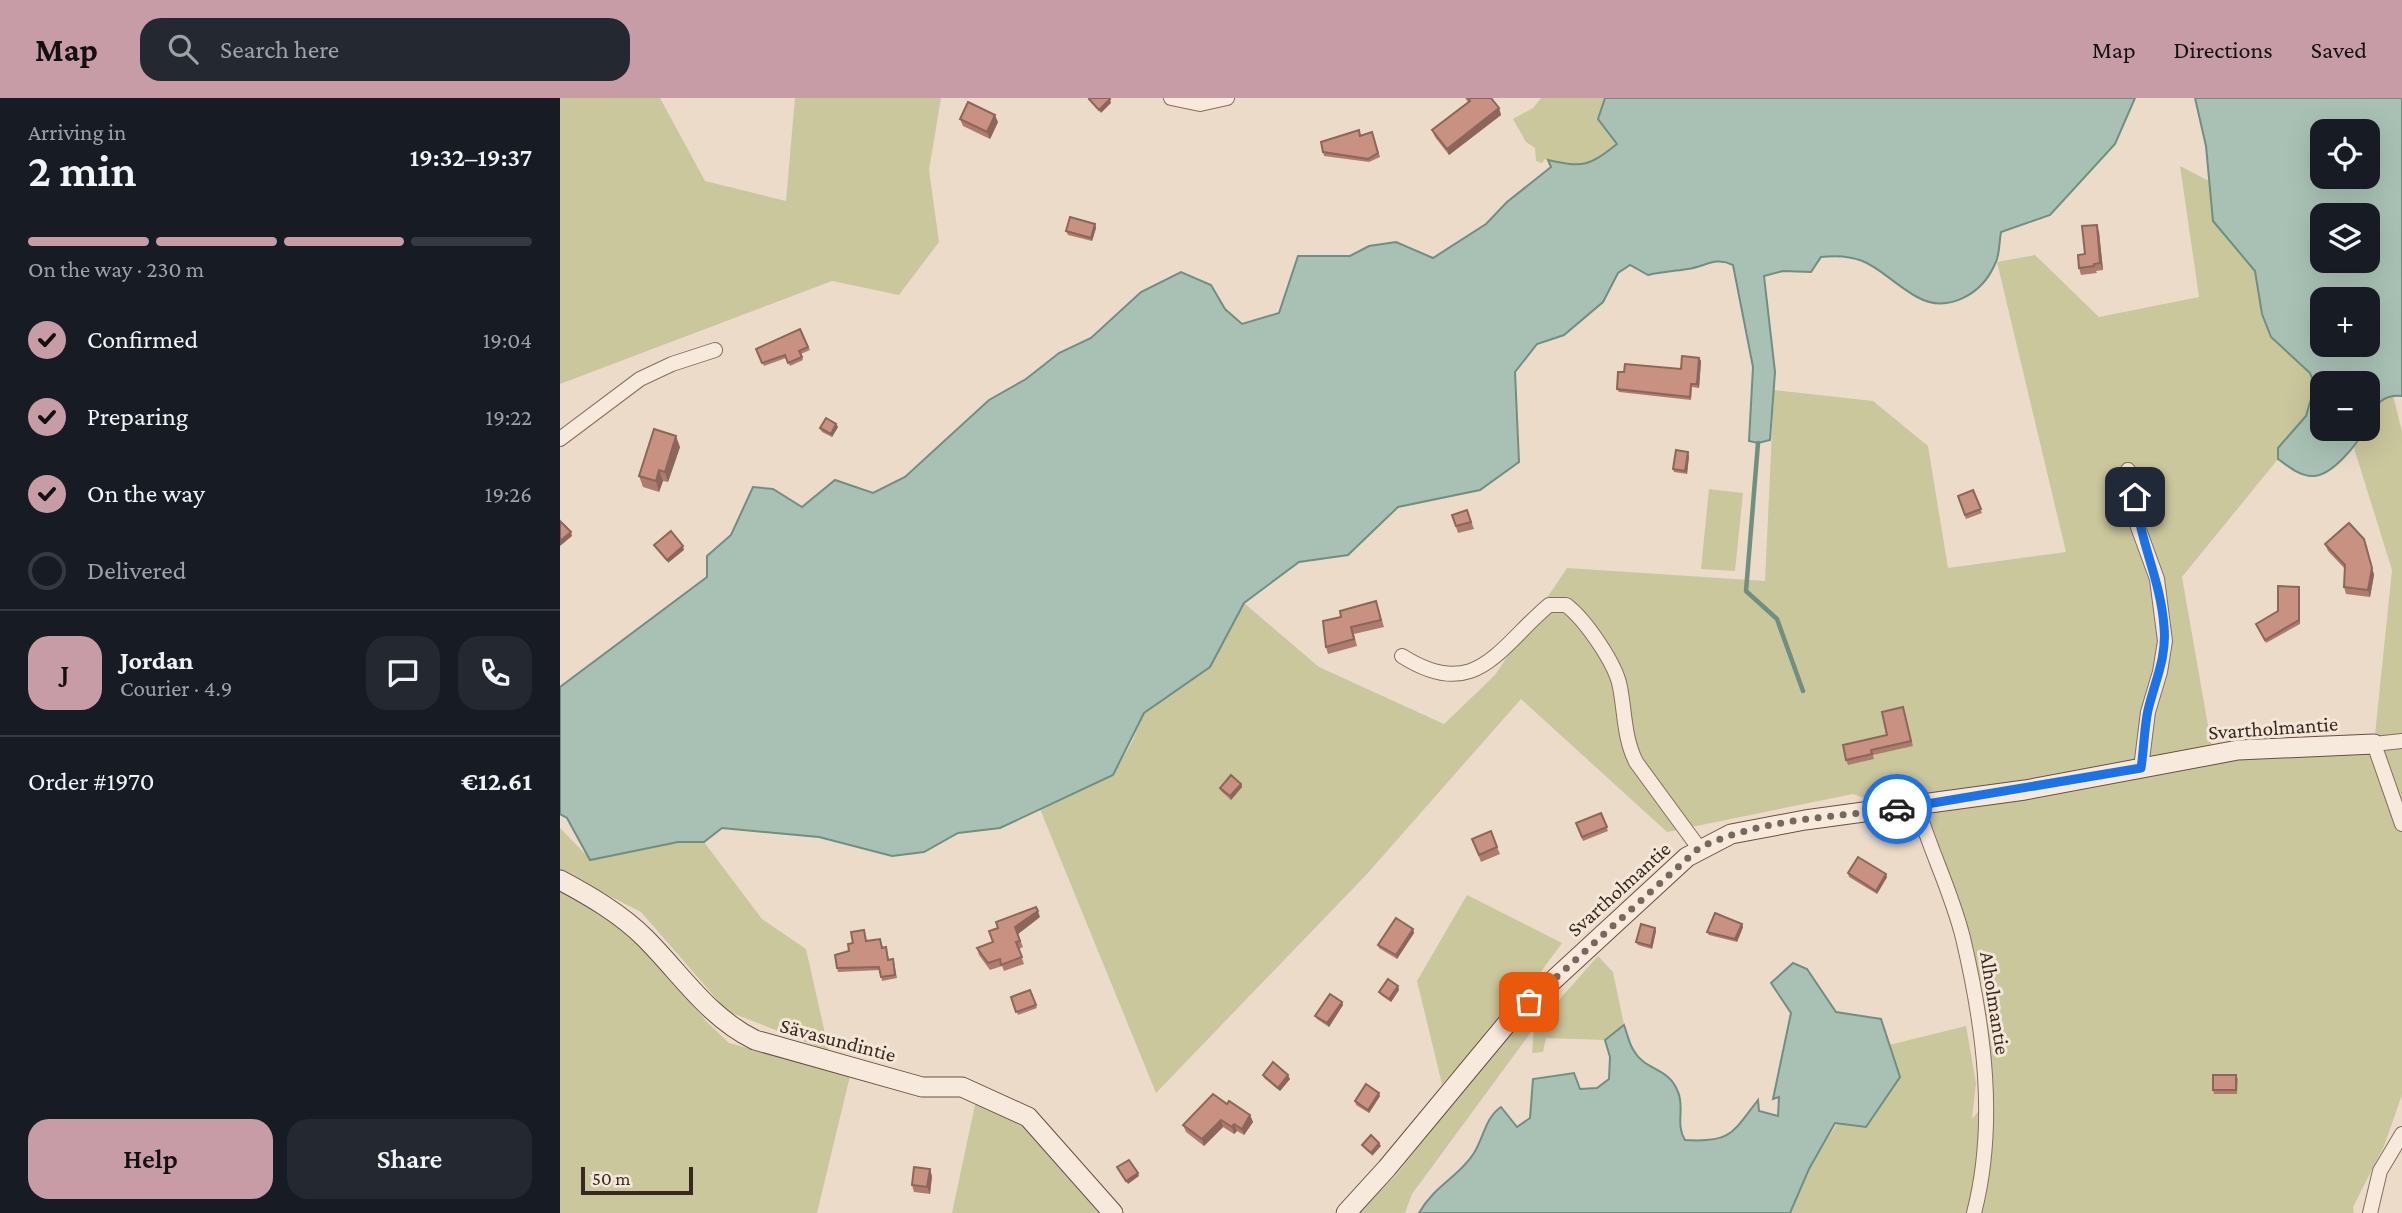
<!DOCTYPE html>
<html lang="en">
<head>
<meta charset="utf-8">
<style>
	:root { --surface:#171b24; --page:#242831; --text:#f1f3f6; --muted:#9ea1a6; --line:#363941; --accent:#c79ca7 }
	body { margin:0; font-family:"Crimson Pro",serif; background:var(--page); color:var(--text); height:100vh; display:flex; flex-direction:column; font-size:26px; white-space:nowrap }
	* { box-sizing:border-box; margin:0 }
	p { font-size:23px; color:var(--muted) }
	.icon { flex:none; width:38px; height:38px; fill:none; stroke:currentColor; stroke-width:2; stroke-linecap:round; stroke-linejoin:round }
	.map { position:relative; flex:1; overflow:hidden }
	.side { display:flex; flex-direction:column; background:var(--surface); width:560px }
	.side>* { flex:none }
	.buttons { position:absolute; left:1750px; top:21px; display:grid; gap:14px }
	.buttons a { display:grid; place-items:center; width:70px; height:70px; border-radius:14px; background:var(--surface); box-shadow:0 7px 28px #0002; font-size:35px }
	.scale { position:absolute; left:21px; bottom:18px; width:112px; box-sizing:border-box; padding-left:7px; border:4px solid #392821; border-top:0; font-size:19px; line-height:24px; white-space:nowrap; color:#392821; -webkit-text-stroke:5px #f4e7d8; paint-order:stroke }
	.pin { position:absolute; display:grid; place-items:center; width:60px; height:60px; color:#fff; margin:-30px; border-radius:14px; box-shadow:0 4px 10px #0006 }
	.courier { position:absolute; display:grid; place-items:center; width:70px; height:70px; margin:-35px; border:5px solid #1a73e8; border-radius:50%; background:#fff; color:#222; box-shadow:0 2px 9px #0007 }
	.head em { font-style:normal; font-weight:600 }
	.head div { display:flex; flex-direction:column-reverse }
	.head { display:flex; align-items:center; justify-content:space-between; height:119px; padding:0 28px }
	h1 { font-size:46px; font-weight:600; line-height:52px }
	.bar { display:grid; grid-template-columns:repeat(4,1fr); gap:10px 7px; align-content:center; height:84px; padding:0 28px }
	.bar i { height:9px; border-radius:5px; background:var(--line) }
	.bar .current { background:var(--accent) }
	.bar p { grid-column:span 4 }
	.line { display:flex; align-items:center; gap:18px; padding:0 28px; border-top:2px solid var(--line) }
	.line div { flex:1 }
	.round { display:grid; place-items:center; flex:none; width:74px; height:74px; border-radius:21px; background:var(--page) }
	ol { padding:0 28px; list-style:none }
	li { display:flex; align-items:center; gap:21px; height:77px }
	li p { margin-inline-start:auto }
	li .icon { padding:7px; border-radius:50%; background:var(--accent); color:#111; stroke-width:4 }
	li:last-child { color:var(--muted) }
	li i { width:38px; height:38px; border:4px solid var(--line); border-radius:50% }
	.primary-button { display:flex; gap:14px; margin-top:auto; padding:14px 28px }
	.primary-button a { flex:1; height:80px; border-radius:21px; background:var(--accent); color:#111; font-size:28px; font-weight:600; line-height:80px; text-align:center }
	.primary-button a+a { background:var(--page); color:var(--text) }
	header { display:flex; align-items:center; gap:42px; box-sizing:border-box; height:98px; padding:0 35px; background:var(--accent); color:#111 }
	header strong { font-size:33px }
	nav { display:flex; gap:38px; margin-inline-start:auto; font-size:24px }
	.search { width:490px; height:63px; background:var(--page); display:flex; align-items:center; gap:18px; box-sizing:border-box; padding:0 24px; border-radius:21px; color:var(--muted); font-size:26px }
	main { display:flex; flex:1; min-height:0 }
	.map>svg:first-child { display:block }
	.green { fill:#cac79d }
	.water { fill:#a9c1b5; stroke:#708f81; stroke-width:2; fill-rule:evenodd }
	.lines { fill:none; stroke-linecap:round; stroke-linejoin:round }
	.stream { stroke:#708f81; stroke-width:4.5 }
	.street-casing { stroke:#886c5f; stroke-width:16 }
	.secondary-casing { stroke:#6a4e42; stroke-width:21 }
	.street { stroke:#f7eadc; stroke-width:14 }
	.secondary { stroke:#f7eadc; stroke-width:19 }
	.wall { fill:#ac7d6f }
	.shaded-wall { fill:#8c665a }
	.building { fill:#c89181; stroke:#8c665a; stroke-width:2 }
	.done { stroke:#78675c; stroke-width:7; stroke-dasharray:0 12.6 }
	.route { stroke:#1a73e8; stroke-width:9 }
	.labels { text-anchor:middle; stroke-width:6; stroke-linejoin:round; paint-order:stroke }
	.street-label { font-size:21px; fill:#392821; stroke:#f4e7d8 }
</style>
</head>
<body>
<header>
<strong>Map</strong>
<div class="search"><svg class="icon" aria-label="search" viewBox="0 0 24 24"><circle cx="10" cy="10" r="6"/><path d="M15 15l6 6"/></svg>Search here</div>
<nav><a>Map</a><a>Directions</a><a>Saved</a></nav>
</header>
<main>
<section class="side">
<div class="head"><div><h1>2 min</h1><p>Arriving in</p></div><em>19:32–19:37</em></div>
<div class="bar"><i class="current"></i><i class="current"></i><i class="current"></i><i></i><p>On the way · 230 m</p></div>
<ol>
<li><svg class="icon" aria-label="check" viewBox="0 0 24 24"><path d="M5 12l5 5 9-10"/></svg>Confirmed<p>19:04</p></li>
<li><svg class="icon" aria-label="check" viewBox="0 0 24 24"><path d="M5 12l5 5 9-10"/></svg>Preparing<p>19:22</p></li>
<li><svg class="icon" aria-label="check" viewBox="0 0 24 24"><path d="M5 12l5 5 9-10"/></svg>On the way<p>19:26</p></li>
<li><i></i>Delivered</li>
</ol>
<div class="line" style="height:126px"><b class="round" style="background:var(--accent);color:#111">J</b><div><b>Jordan</b><p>Courier · 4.9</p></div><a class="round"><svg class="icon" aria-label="chat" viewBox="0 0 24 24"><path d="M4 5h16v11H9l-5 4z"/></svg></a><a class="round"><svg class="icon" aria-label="phone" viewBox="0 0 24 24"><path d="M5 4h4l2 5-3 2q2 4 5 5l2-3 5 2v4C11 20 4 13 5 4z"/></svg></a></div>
<div class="line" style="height:91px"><div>Order #1970</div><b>€12.61</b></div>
<div class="primary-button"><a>Help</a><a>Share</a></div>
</section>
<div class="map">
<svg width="1842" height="1115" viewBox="0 0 1842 1115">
	<rect width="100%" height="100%" fill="#ecdbc9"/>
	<g class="green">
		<path d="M0,0H100L145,83L226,103L235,0H381L369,72L379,144L339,197L272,183L0,286Z"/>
		<path d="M981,0H1045L1038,21L1057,46C1030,67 1020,73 985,61L982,65L976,63L975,50L966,44L953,21L973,10Z"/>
		<path d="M1620,68L1651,84L1653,123L1696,173L1702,216L1711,239L1750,275L1755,287L1746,318L1718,350V361L1622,479L1653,656L1814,646L1832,472L1794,350L1804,331H1808C1808,314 1817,302 1833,297L1842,334V997L1824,1048L1793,1109L1794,1115H1171L1260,1052L1329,947L1406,928L1416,985L1412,1021L1433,995L1423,890L1398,803L1367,722L1293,696L1107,734L961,601L807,776L596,995L480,711L553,677L572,644L584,615L650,569L684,505L759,569L884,626L935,577L1007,470L1205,483L1214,292L1313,303L1368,348L1388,470L1506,454L1437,164L1475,157L1539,219L1639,199Z"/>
		<path d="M1149,391L1183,395L1175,473L1141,471Z"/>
		<path d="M0,730L31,762L118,744H144L202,821L246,851L269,953L167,913L81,814L0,773Z"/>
		<path d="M0,792L18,800L73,837L146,923L169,945L290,978L257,1115H0Z"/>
		<path d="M907,797L1002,845L969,890L882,986L857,883Z"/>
		<path d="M1038,858L1053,874L1064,927L1045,942L986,940L983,954L972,955L974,930L852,1096L845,1115H798L837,1076L966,913L976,928Z"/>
		<path d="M416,1002L463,1024L543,1115H392Z"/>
	</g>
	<g class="water">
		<path d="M1045,0H1575L1555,46L1490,117L1441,134C1439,144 1440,157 1435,166C1422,196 1388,216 1357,199C1320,178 1311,153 1261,159L1251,174L1223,173L1204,178L1215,274L1210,342L1198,345L1189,343L1193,269L1173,167C1155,158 1145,169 1128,171C1114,173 1102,174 1088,177L1070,167L1058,175L1043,204L1004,237L977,246L955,274L959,364L920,392L838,409L788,457L739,464L684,505L650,569L584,615L553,677L440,730L398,735L364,754L332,758L259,739L162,730L144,744H118L30,762L7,720L0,716V589L147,479V458L171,437L193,389L213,391L242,409L275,382L313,395L345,379L429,302L466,281L499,255L531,240L581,194L621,174L651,187L665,211L682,226L719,215L738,158H790L809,148L836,144L873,160L926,126L947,104L991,69L988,62C1024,70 1029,68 1057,46L1038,21Z"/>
		<path d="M1635,0H1842V298C1823,296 1816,306 1808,322V285H1762V331H1804C1798,346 1771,379 1752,378C1739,378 1728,368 1718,361V350L1746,318L1755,287L1750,275L1711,239L1702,216L1695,173L1653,123L1646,48ZM1762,33H1808V79H1762ZM1762,117H1808V163H1762ZM1762,201H1808V247H1762Z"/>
		<path d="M1233,865L1247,871L1276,914L1321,921L1340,979L1306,1029L1275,1025L1249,1071L1230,1115H859C874,1088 900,1078 914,1055C924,1039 925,1020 941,1009L957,1029L970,1020L973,981L1014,975L1020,991L1037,990L1049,981L1050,959L1045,942L1064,927C1067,935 1069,946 1074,953C1085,973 1109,969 1118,994C1125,1010 1115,1026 1125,1042C1170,1045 1172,1036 1198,1002L1199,1013L1218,1018L1219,999L1213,1001L1231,915L1211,885Z"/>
	</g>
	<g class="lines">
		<path class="stream" d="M1198,345L1186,493L1217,521L1243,593"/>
		<defs>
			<g id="street">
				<path d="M611,0L640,6L667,0"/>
				<path d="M0,341L80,281L112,266L155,252"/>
				<path d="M1568,372L1578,429L1597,481L1605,543L1600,574L1588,614L1581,670"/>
				<path d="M842,558C916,605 938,550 989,507H1006C1025,521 1056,566 1060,589C1065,615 1064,640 1076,664L1139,750"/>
				<path d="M1842,643L1814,646L1842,726"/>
				<path d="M1357,708C1370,752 1392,795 1403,840C1424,929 1437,1026 1414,1115"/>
				<path d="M1810,1115L1820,1073L1842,1036"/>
			</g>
			<g id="secondary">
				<path d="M0,782C30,798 61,816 85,840C121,876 148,919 195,942L362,989H402L468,1019L553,1115"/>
				<path d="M786,1115L827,1070L949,923L1127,759L1171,736L1245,722L1465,692L1678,652L1814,646"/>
			</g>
		</defs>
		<use href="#street" class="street-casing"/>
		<use href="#secondary" class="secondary-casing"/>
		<use href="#street" class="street"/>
		<use href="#secondary" class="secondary"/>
	</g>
	<g class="wall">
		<path d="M905,0H931L939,10L941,17L889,57L875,39L872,32L908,4Z"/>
		<path d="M400,21L438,24L430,41L403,28Z"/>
		<path d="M812,34L820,59L809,64L764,58L763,54L800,37Z"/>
		<path d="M535,126L536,130L532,143L508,137L506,133Z"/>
		<path d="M1539,134L1543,172L1536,173L1537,175L1521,177L1519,170L1525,156Z"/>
		<path d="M240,231L250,252L241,256L243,262L230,268L226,260L204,268L196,251Z"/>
		<path d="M1139,260L1141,263L1139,290L1132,289L1131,302L1059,294L1057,291L1064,274L1121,271Z"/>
		<path d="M276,326L278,329L272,339L262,334L260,330Z"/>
		<path d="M120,349L108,384L103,383L99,394L83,389L79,378Z"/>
		<path d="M1129,358L1127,376L1114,374L1113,371Z"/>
		<path d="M1413,392L1422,415L1406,421L1398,398Z"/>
		<path d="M907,412L914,431L898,435L892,417Z"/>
		<path d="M1804,441L1814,477L1810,499L1786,496L1784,489L1785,471L1768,453L1765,446Z"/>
		<path d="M1740,492V526L1706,545L1696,526L1718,513Z"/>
		<path d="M816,503L824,529L794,536L797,548L768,556L766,549L781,519Z"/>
		<path d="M1343,609L1353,648L1313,657L1314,661L1288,667L1286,662L1327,637Z"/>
		<path d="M681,686L682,689L671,702L661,693L660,690Z"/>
		<path d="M1041,715L1048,733L1023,743L1016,725Z"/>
		<path d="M912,741L937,749L940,756L921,764Z"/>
		<path d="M1288,775L1327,779L1317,796L1289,779Z"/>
		<path d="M480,819L458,836L463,849L459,851L464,866L444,873L442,868L430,872L419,857L417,850L433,844Z"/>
		<path d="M1183,829L1177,844L1149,837L1147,834Z"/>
		<path d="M853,831L854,835L837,861L819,850L818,847Z"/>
		<path d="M304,832L306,843L320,841L322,850L326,849L329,862L333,861L334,864L337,880L322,883L320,872L278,874L277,870L289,853L293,845Z"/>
		<path d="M1096,833L1092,851L1078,847L1076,844Z"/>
		<path d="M838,888L839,892L831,904L821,897L819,894Z"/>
		<path d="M470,892L477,910L458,917L451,899Z"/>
		<path d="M782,904L783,907L769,929L757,921L755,918Z"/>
		<path d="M703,977L730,981L720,993L704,980Z"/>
		<path d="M1678,980L1677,996H1654L1653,992Z"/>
		<path d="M820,998L809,1015L796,1007L795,1003Z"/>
		<path d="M667,1006L690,1017L693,1024L684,1037L677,1033L674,1036L663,1029L644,1048L626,1034L623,1027Z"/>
		<path d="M372,1078L370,1096L354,1094L352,1087Z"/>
	</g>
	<g class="shaded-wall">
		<path d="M550,1L551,5L541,15L539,12Z"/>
		<path d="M939,10L941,17L889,57L887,51Z"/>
		<path d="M435,17L438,24L430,41L427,34Z"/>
		<path d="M535,126L536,130L532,143L531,140Z"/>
		<path d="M1537,127L1539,134L1543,172L1540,165Z"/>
		<path d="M1139,260L1141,263L1139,290L1137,286Z"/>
		<path d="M276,326L278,329L272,339L271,336Z"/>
		<path d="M116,338L120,349L108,384L105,374Z"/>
		<path d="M1128,354L1129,358L1127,376L1125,373Z"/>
		<path d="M99,372L103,383L99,394L96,383Z"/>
		<path d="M11,434L12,438L0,448V443Z"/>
		<path d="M1804,441L1814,477L1810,499L1808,492Z"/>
		<path d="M123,448L124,452L108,465L107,462Z"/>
		<path d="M1739,489L1740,492V526L1739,522Z"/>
		<path d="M681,686L682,689L671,702L670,698Z"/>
		<path d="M1326,776L1327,779L1317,796L1316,793Z"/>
		<path d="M478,813L480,819L458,836L455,829Z"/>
		<path d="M1182,826L1183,829L1177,844L1175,841Z"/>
		<path d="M1095,830L1096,833L1092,851L1091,848Z"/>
		<path d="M853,831L854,835L837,861L836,857Z"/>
		<path d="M838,888L839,892L831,904L829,901Z"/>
		<path d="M782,904L783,907L769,929L767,925Z"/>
		<path d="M728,977L730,981L720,993L718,990Z"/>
		<path d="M819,995L820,998L809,1015L808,1012Z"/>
		<path d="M690,1017L693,1024L684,1037L682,1031Z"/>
		<path d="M661,1022L663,1029L644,1048L642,1041Z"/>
		<path d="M674,1026L677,1033L674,1036L672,1029Z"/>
		<path d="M819,1045L821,1048L812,1058L811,1055Z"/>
		<path d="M370,1071L372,1078L370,1096L367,1089Z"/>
		<path d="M578,1075L579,1078L568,1086L566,1083Z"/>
	</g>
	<g class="building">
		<path d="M530,0H549L550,1L539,12L529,1Z"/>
		<path d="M908,0H931L939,10L887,51L872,32L910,3Z"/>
		<path d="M408,4L435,17L427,34L400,21Z"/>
		<path d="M799,32L800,38L812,34L818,55L808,61L763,54L761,44Z"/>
		<path d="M510,119L535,126L531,140L506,133Z"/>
		<path d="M1537,127L1540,165L1534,166V168L1519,170L1518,157L1525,156L1522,128Z"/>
		<path d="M240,231L248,249L239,253L242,259L228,265L225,257L202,265L196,251Z"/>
		<path d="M1122,258L1139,260L1137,286H1131L1130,299L1057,291L1058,274H1064L1065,266L1121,271Z"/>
		<path d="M266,320L276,326L271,336L260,330Z"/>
		<path d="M94,331L116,338L105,374L99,372L96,383L79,378Z"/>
		<path d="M1116,352L1128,354L1125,373L1113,371Z"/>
		<path d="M1413,392L1421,411L1405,417L1398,398Z"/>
		<path d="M907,412L911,424L896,428L892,417Z"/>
		<path d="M0,423L11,434L0,443Z"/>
		<path d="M1789,425L1804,441L1812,470L1808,492L1784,489L1785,467L1765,446Z"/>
		<path d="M111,433L123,448L107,462L94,447Z"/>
		<path d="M1718,488L1739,489V522L1705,542L1696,526L1718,513Z"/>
		<path d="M816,503L821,522L791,529L794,541L766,549L763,523L781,519L780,513Z"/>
		<path d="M1343,609L1351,643L1311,652L1312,656L1286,662L1283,647L1327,637L1322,614Z"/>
		<path d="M671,677L681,686L670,698L660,690Z"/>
		<path d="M1041,715L1047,729L1022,739L1016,725Z"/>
		<path d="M931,733L937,749L919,757L912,741Z"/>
		<path d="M1298,759L1326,776L1316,793L1288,775Z"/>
		<path d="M476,809L478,813L455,829L460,843L456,844L462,859L441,867L440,861L428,865L417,850L433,844L429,833L438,830L436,824Z"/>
		<path d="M1155,815L1182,826L1175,841L1147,834Z"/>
		<path d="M836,820L853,831L836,857L818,847Z"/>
		<path d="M1081,826L1095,830L1091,848L1076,844Z"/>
		<path d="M304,832L306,843L320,841L322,850L326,849L328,862L333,861L335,877L321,879L319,869L277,870L275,857L289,853L288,846L293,845L291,834Z"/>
		<path d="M828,881L838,888L829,901L819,894Z"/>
		<path d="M470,892L476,907L456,914L451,899Z"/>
		<path d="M770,896L782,904L767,925L755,918Z"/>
		<path d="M713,964L728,977L718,990L703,977Z"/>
		<rect x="1653" y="977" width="23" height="15"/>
		<path d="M806,986L819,995L808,1012L795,1003Z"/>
		<path d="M653,996L667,1006L669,1003L690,1017L682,1031L674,1026L672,1029L661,1022L642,1041L623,1027Z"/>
		<path d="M811,1037L819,1045L811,1055L802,1047Z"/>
		<path d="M569,1062L578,1075L566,1083L557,1069Z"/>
		<path d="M354,1069L370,1071L367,1089L352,1087Z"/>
	</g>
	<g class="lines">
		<path class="done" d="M969,904L1139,750C1199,721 1272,719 1337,711"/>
		<path class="route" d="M1337,711L1581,670C1584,651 1584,631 1588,612C1595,583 1607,559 1604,529C1601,483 1580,444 1575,399"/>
	</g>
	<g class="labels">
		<g class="street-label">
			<text transform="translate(1713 630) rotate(-4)" y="7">Svartholmantie</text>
			<text transform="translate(1059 791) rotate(-42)" y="7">Svartholmantie</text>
			<text transform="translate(1435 905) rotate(81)" y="7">Alholmantie</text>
			<text transform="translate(278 942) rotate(15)" y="7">Sävasundintie</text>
		</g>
	</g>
</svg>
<div class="buttons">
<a><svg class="icon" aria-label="locate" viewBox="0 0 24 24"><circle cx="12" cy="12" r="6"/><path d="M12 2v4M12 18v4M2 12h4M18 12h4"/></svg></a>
<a><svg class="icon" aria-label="layers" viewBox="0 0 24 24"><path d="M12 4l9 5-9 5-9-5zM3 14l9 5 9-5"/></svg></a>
<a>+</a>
<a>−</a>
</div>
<div class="scale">50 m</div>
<div class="pin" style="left:969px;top:904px;background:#ea580c"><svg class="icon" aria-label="bag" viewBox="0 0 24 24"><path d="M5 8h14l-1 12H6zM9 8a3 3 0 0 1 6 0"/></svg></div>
<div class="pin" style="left:1575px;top:399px;background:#1f2937"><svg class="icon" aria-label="home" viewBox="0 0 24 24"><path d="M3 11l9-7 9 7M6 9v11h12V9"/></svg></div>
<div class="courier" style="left:1337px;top:711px"><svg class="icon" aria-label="car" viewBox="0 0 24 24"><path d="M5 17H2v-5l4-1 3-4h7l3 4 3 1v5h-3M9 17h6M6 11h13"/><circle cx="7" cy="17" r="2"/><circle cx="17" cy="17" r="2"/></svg></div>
</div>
</main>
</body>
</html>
